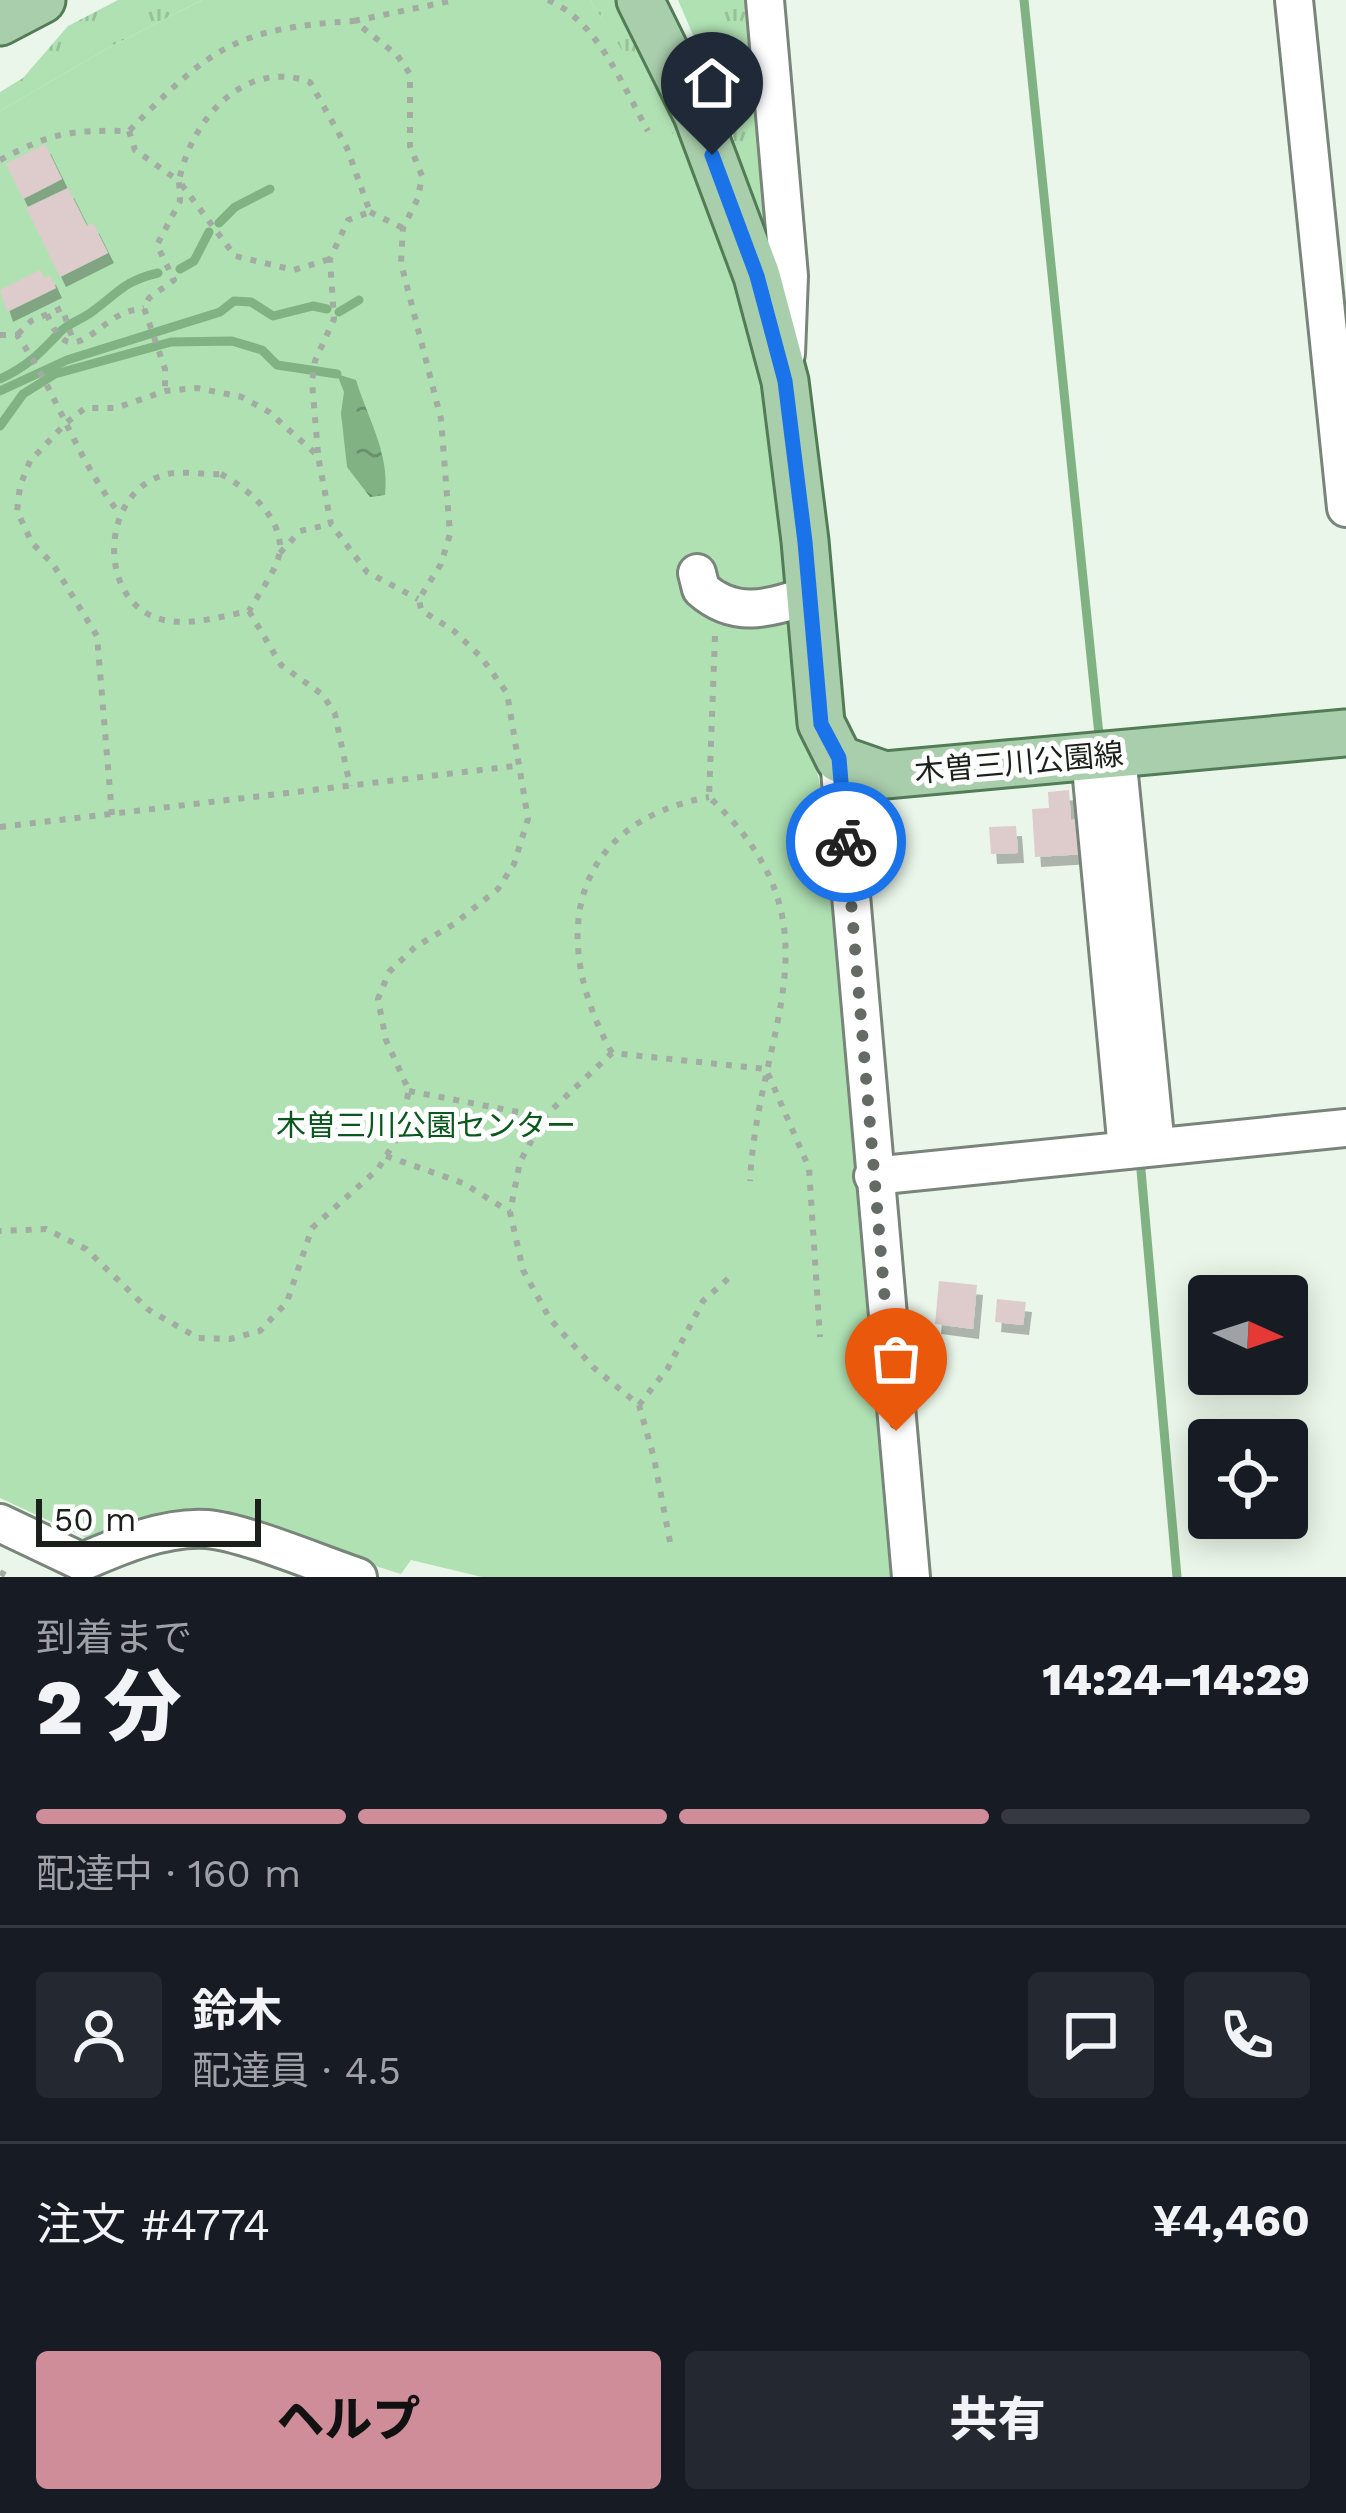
<!DOCTYPE html>
<html lang="ja">
<head>
<meta charset="utf-8">
<style>
	:root { --surface:#171b24; --page:#242831; --text:#f1f3f6; --muted:#9ea1a6; --line:#363941; --accent:#cf8c99 }
	body { margin:0; font-family:"Work Sans","Noto Sans JP",sans-serif; background:var(--page); color:var(--text); height:100vh; display:flex; flex-direction:column; font-size:45px; white-space:nowrap }
	* { box-sizing:border-box; margin:0 }
	p { font-size:39px; color:var(--muted) }
	.icon { flex:none; width:66px; height:66px; fill:none; stroke:currentColor; stroke-width:2; stroke-linecap:round; stroke-linejoin:round }
	.map { position:relative; height:1577px; overflow:hidden }
	.details { display:flex; flex-direction:column; background:var(--surface); flex:1 }
	.details>* { flex:none }
	.needle { width:78px; rotate:93deg }
	.tools { position:absolute; left:1188px; top:1275px; display:grid; gap:24px }
	.tools a { display:grid; place-items:center; width:120px; height:120px; border-radius:12px; background:var(--surface); box-shadow:0 6px 30px #0003; font-size:60px }
	.scale { position:absolute; left:36px; bottom:30px; width:225px; box-sizing:border-box; padding-left:12px; border:6px solid #1c201c; border-top:0; font-size:33px; line-height:42px; white-space:nowrap; color:#1c201c; -webkit-text-stroke:9px #fff; paint-order:stroke }
	.pin { position:absolute; display:grid; place-items:center; width:102px; height:102px; color:#fff; margin:-123px -51px; border-radius:50% 50% 50% 0; rotate:-45deg; box-shadow:0 0 12px #0007 }
	.pin .icon { rotate:45deg }
	.courier { position:absolute; display:grid; place-items:center; width:120px; height:120px; margin:-60px; border:9px solid #1a73e8; border-radius:50%; background:#fff; color:#222; box-shadow:0 3px 15px #0007 }
	.head em { font-style:normal; font-weight:800 }
	.head div { display:flex; flex-direction:column-reverse }
	.head { display:flex; align-items:center; justify-content:space-between; height:204px; padding:0 36px }
	h1 { font-size:78px; font-weight:800; line-height:90px }
	.bar { display:grid; grid-template-columns:repeat(4,1fr); gap:18px 12px; align-content:center; height:144px; padding:0 36px }
	.bar i { height:15px; border-radius:9px; background:var(--line) }
	.bar .selected { background:var(--accent) }
	.bar p { grid-column:span 4 }
	.line { display:flex; align-items:center; gap:30px; padding:0 36px; border-top:3px solid var(--line) }
	.line div { flex:1 }
	.round { display:grid; place-items:center; flex:none; width:126px; height:126px; border-radius:12px; background:var(--page) }
	.button { display:flex; gap:24px; margin-top:auto; padding:24px 36px }
	.button a { flex:1; height:138px; border-radius:12px; background:var(--accent); color:#111; font-size:48px; font-weight:800; line-height:138px; text-align:center }
	.button a+a { background:var(--page); color:var(--text) }
	.map>svg:first-child { display:block }
	.grass { fill:url(#grass-tufts) }
	.green { fill:#b0e1b3 }
	.water { fill:url(#water-ripples) }
	.lines { fill:none; stroke-linecap:round; stroke-linejoin:round }
	.stream { stroke:#80b283; stroke-width:9 }
	.building { fill:#ddcccb; filter:url(#shadow) }
	.minor-casing { stroke:#79847a; stroke-width:42 }
	.major-casing { stroke:#527c55; stroke-width:51 }
	.path { stroke:#a2aca2; stroke-width:6; stroke-dasharray:6 9; stroke-linecap:butt }
	.minor { stroke:#fff; stroke-width:36 }
	.major { stroke:#a9ceac; stroke-width:45 }
	.done { stroke:#646b64; stroke-width:12; stroke-dasharray:0 21.6 }
	.route { stroke:#1a73e8; stroke-width:15 }
	.labels { text-anchor:middle; stroke-width:10; stroke-linejoin:round; paint-order:stroke }
	.street-label { font-size:30px; fill:#1c201c; stroke:#fff }
	.park-label { font-size:30px; fill:#0a581d; stroke:#fff }
</style>
</head>
<body>
<div class="map">
<svg width="1346" height="1577" viewBox="0 0 1346 1577">
	<defs>
		<pattern id="grass-tufts" width="24" height="20" patternUnits="userSpaceOnUse" patternTransform="scale(3)"><rect width="24" height="20" fill="#b0e1b3"/><path d="M3 7l-1-3M5 7V3M7 7l1-3M15 17l-1-3M17 17v-4M19 17l1-3" fill="none" stroke="#97c199"/></pattern>
		<pattern id="water-ripples" width="26" height="14" patternUnits="userSpaceOnUse" patternTransform="scale(3)"><rect width="26" height="14" fill="#80b283"/><path d="M2 4q2-2 4 0t4 0M15 11q2-2 4 0t4 0" fill="none" stroke="#68906a"/></pattern>
		<filter id="shadow"><feDropShadow dx="6" dy="10" stdDeviation="0" flood-color="#0004"/></filter>
	</defs>
	<rect width="100%" height="100%" fill="#eaf6ea"/>
	<g class="grass">
		<path d="M118,0H202L108,48L0,111V92L23,78L68,26Z"/>
		<path d="M590,0H623L686,135L721,245L664,119Z"/>
		<path d="M678,0H754L773,277L726,112Z"/>
	</g>
	<path class="green" d="M202,0H590C614,39 641,77 663,116C706,194 740,286 759,372C791,516 789,664 825,806L898,1577H482L411,1560L401,1574L190,1508L126,1538L97,1543L0,1498V111L108,48Z"/>
	<path class="water" d="M337,374L356,380C368,419 390,454 385,495L370,497L347,467L341,413L344,392Z"/>
	<g class="lines">
		<g class="stream">
			<path d="M1024,0L1099,735"/>
			<path d="M219,223L235,207L270,189"/>
			<path d="M180,269L194,261L209,232"/>
			<path d="M339,312L359,300"/>
			<path d="M0,379C28,366 39,354 60,332C69,323 83,319 93,311C119,292 124,281 158,273"/>
			<path d="M0,391L67,360L220,312L234,301L251,302L273,316L313,306L327,309"/>
			<path d="M0,426L23,394L55,374L171,342L232,341L262,350L277,365L337,374"/>
			<path d="M1140,1159L1177,1577"/>
		</g>
	</g>
	<g class="building">
		<path d="M45,144L62,179L23,199L6,164Z"/>
		<path d="M68,188L87,226L93,223L108,253L60,277L26,208Z"/>
		<path d="M40,270L44,278L50,275L56,288L7,312L0,290Z"/>
		<path d="M1069,790L1071,820L1083,819L1086,854L1035,857L1032,809L1049,808L1048,792Z"/>
		<path d="M1016,826L1018,853L991,854L989,827Z"/>
		<path d="M939,1281L977,1285L973,1329L935,1324Z"/>
		<path d="M997,1299L1026,1302L1023,1325L995,1322Z"/>
	</g>
	<g class="lines">
		<defs>
			<g id="minor">
				<path d="M765,0L789,276L786,354"/>
				<path d="M1294,0L1346,508"/>
				<path d="M697,573L701,589C736,620 769,608 810,595"/>
				<path d="M1117,755L1156,1147"/>
				<path d="M1090,757L1127,1150"/>
				<path d="M839,759L911,1577"/>
				<path d="M873,1176L1346,1128"/>
				<path d="M0,1523L82,1562C119,1546 165,1526 207,1529C244,1532 319,1564 358,1577"/>
			</g>
			<g id="major">
				<path d="M640,0L697,115L757,276L785,381L805,541L821,723L839,759L885,775L1346,733"/>
				<path d="M0,22L42,0"/>
			</g>
		</defs>
		<use href="#minor" class="minor-casing"/>
		<use href="#major" class="major-casing"/>
		<g class="path">
			<path d="M548,0C598,21 623,87 648,131"/>
			<path d="M354,21L455,0"/>
			<path d="M129,131L135,150L179,181L180,201L157,245L174,280L149,298L144,308L165,369V391"/>
			<path d="M0,160C53,132 70,130 129,131C210,48 236,28 354,21L397,55L410,74V146L422,176L418,198L403,228L401,263L441,419L450,534L441,564L419,599L421,610L454,631L481,657L507,693L528,819L514,864L498,889L454,924L415,947L389,972L378,999L386,1040L409,1091L396,1140L378,1169L312,1228L287,1302L260,1331L230,1339L198,1338L149,1310L86,1249L46,1229L0,1231"/>
			<path d="M370,212L403,228"/>
			<path d="M47,314C69,371 92,327 124,313C130,310 137,310 144,308"/>
			<path d="M18,334L31,321L62,308L73,340"/>
			<path d="M0,335H17C57,392 76,459 120,514"/>
			<path d="M318,453L312,382L315,361L334,319L330,259L348,220L370,212L347,148L310,82C244,58 191,120 179,181L235,256L294,270L330,259"/>
			<path d="M221,474C247,488 281,516 280,549C279,568 258,594 249,611C223,616 191,626 164,620C96,605 99,493 164,475C180,470 204,475 221,474Z"/>
			<path d="M280,553L300,531L331,524"/>
			<path d="M249,611L281,665L323,695L335,714L350,786"/>
			<path d="M715,636L709,797C847,926 758,1026 750,1181"/>
			<path d="M112,815L97,636L53,564L32,543L17,511L20,486L30,461L66,423L85,408H116L165,391L197,388L242,397L269,412L318,456L331,524L367,572L418,599"/>
			<path d="M0,827L515,766"/>
			<path d="M612,1053C549,940 568,823 709,797"/>
			<path d="M409,1091L544,1117"/>
			<path d="M386,1156L463,1183L510,1212"/>
			<path d="M639,1405L668,1368L703,1301L729,1278"/>
			<path d="M670,1542L654,1458L639,1405L593,1367L550,1319L523,1270L510,1212L520,1162L544,1117L612,1053L766,1069L809,1168L820,1337"/>
			<path d="M0,1572L9,1577"/>
		</g>
		<use href="#minor" class="minor"/>
		<use href="#major" class="major"/>
	</g>
	<g class="lines">
		<path class="done" d="M846,842L896,1431"/>
		<path class="route" d="M712,155L757,276L785,381L805,542L821,724L839,758L846,842"/>
	</g>
	<g class="labels">
		<g class="street-label">
			<text transform="translate(1019 763) rotate(-5)" y="10">木曽三川公園線</text>
		</g>
		<g class="park-label">
			<text x="426" y="1136">木曽三川公園センター</text>
		</g>
	</g>
</svg>
<div class="tools">
<a><svg class="needle" viewBox="-14 -14 28 28"><path d="M0-13l5 13h-10z" fill="#e53935"/><path d="M0 13l5-13h-10z" fill="#9ea1a6"/></svg></a>
<a><svg class="icon" aria-label="locate" viewBox="0 0 24 24"><circle cx="12" cy="12" r="6"/><path d="M12 2v4M12 18v4M2 12h4M18 12h4"/></svg></a>
</div>
<div class="scale">50 m</div>
<div class="pin" style="left:896px;top:1431px;background:#ea580c"><svg class="icon" aria-label="bag" viewBox="0 0 24 24"><path d="M5 8h14l-1 12H6zM9 8a3 3 0 0 1 6 0"/></svg></div>
<div class="pin" style="left:712px;top:155px;background:#1f2937"><svg class="icon" aria-label="home" viewBox="0 0 24 24"><path d="M3 11l9-7 9 7M6 9v11h12V9"/></svg></div>
<div class="courier" style="left:846px;top:842px"><svg class="icon" aria-label="bike" viewBox="0 0 24 24"><circle cx="6" cy="16" r="4"/><circle cx="18" cy="16" r="4"/><path d="M6 16l4-8h5l3 8M10 8l3 8H6M13 5h3"/></svg></div>
</div>
<section class="details">
<div class="head"><div><h1>2 分</h1><p>到着まで</p></div><em>14:24–14:29</em></div>
<div class="bar"><i class="selected"></i><i class="selected"></i><i class="selected"></i><i></i><p>配達中 · 160 m</p></div>
<div class="line" style="height:216px"><a class="round"><svg class="icon" aria-label="person" viewBox="0 0 24 24"><circle cx="12" cy="8" r="4"/><path d="M4 21q1-7 8-7t8 7"/></svg></a><div><b>鈴木</b><p>配達員 · 4.5</p></div><a class="round"><svg class="icon" aria-label="chat" viewBox="0 0 24 24"><path d="M4 5h16v11H9l-5 4z"/></svg></a><a class="round"><svg class="icon" aria-label="phone" viewBox="0 0 24 24"><path d="M5 4h4l2 5-3 2q2 4 5 5l2-3 5 2v4C11 20 4 13 5 4z"/></svg></a></div>
<div class="line" style="height:156px"><div>注文 #4774</div><b>¥4,460</b></div>
<div class="button"><a>ヘルプ</a><a>共有</a></div>
</section>
</body>
</html>
